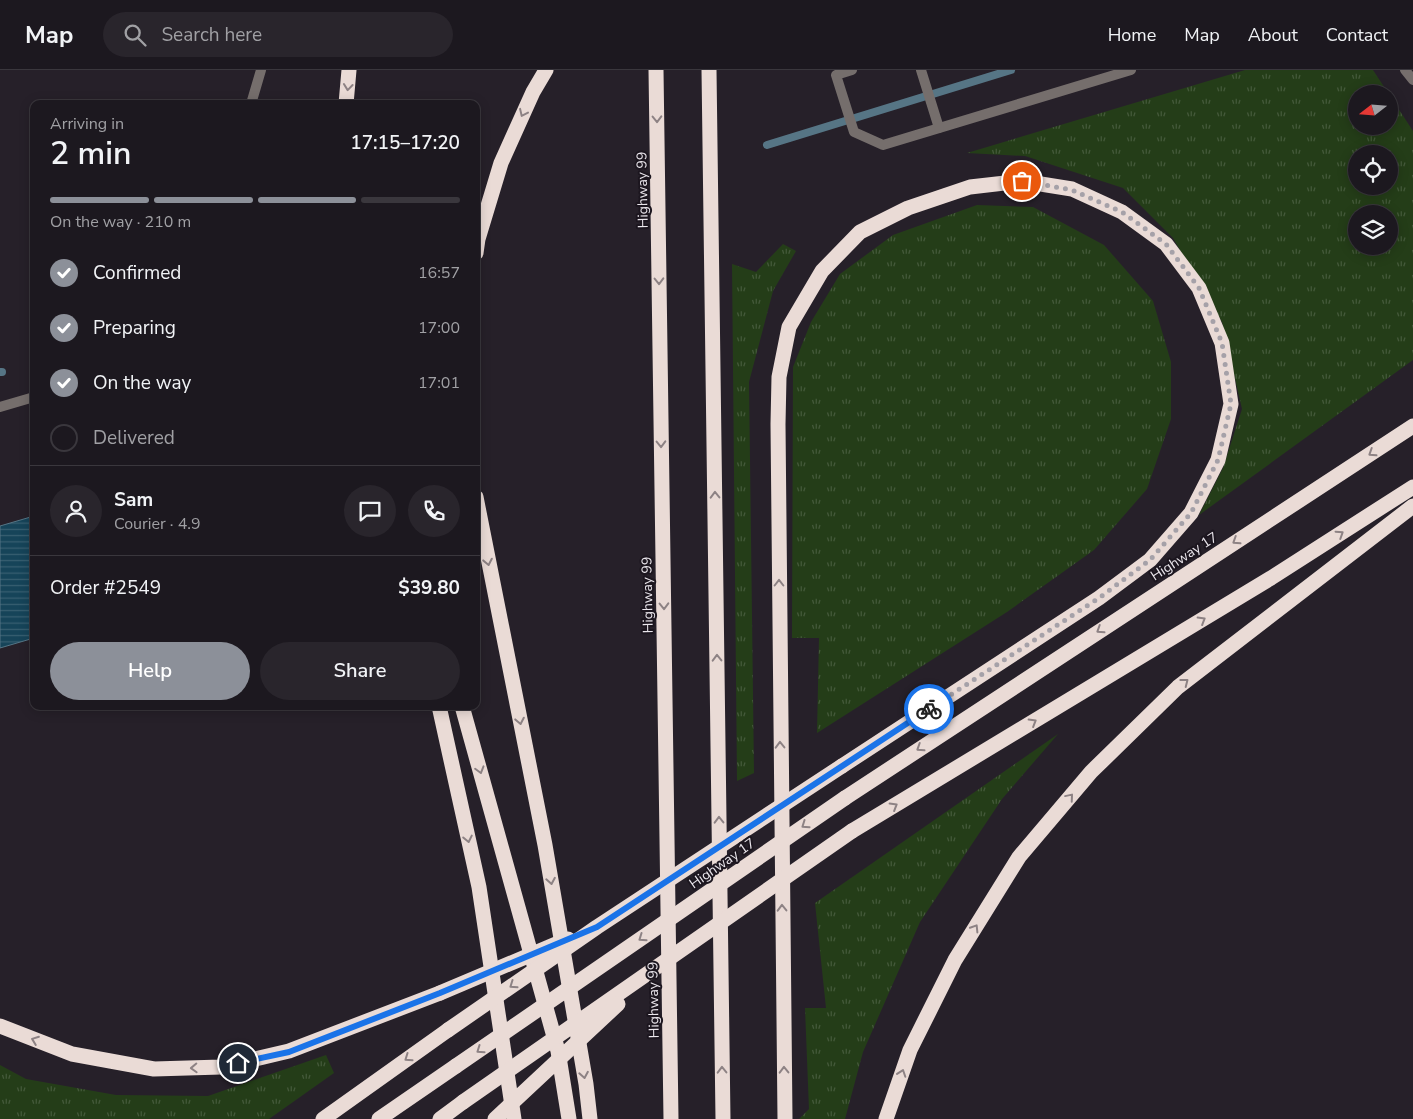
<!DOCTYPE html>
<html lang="en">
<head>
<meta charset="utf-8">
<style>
	:root { --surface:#1c181f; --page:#29252c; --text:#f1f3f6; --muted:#a0a0a4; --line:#3a373d; --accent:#8c9099 }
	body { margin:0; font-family:"Nunito Sans",sans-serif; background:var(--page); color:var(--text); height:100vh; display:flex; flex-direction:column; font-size:19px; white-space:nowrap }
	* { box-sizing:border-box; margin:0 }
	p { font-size:16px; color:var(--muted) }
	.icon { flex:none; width:28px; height:28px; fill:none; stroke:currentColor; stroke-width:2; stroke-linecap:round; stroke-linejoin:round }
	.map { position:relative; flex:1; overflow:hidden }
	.sheet { position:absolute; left:30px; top:30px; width:450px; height:610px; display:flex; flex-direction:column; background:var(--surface); border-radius:10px; box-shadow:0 2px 12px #0003,0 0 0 1px var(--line) }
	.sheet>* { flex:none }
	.needle { width:32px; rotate:253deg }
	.controls { position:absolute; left:1348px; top:15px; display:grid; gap:10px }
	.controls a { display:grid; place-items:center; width:50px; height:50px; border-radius:50%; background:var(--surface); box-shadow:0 2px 12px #0003,0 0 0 1px var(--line); font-size:25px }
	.pin { position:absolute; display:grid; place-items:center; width:42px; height:42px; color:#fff; margin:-21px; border:2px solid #fff; border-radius:50%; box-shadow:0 1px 5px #0007 }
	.courier { position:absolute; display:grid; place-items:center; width:50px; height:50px; margin:-25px; border:4px solid #1a73e8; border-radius:50%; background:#fff; color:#222; box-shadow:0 1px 6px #0007 }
	.overview em { font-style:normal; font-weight:600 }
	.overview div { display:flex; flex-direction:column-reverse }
	.overview { display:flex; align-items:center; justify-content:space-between; height:85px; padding:0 20px }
	h1 { font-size:32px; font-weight:600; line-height:38px }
	.bar { display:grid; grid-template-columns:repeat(4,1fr); gap:8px 5px; align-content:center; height:60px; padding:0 20px }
	.bar i { height:6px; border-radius:4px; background:var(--line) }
	.bar .selected { background:var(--accent) }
	.bar p { grid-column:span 4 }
	.line { display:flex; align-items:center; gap:12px; padding:0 20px; border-top:1px solid var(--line) }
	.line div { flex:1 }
	.round { display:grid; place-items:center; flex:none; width:52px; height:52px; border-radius:26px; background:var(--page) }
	ol { padding:0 20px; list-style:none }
	li { display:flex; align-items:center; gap:15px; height:55px }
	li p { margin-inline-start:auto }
	li .icon { padding:5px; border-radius:50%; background:var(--accent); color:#fff; stroke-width:4 }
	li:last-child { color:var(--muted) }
	li i { width:28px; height:28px; border:2px solid var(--line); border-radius:50% }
	.cta { display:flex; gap:10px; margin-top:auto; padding:10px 20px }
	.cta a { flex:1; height:58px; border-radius:30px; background:var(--accent); color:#fff; font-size:20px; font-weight:600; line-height:58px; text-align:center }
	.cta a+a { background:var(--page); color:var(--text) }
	header { display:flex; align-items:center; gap:30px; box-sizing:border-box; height:70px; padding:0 25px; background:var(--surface); border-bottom:1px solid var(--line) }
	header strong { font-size:24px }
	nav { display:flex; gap:28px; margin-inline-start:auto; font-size:18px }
	.search { width:350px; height:45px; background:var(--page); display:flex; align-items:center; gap:12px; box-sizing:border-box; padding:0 18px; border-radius:28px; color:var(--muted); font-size:19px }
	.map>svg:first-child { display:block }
	.grass { fill:url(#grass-tufts); fill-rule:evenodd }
	.water { fill:url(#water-rules); stroke:#567585 }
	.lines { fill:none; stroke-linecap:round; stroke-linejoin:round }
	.stream { stroke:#567585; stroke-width:8 }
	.service { stroke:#756e6c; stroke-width:10 }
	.minor { stroke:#756e6c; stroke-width:10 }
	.motorway { stroke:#eadbd6; stroke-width:15 }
	.motorway-bridge { stroke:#eadbd6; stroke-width:15 }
	.oneway { stroke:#8d8284 }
	.done { stroke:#a5a1a8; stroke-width:5; stroke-dasharray:0 9 }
	.route { stroke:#1a73e8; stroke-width:6 }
	.labels { text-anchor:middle; stroke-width:4; stroke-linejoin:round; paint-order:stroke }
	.street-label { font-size:14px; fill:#eae6ec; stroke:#1c161f }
</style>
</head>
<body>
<header>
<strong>Map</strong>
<div class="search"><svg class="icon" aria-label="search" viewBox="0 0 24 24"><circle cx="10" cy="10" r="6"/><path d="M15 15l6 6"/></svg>Search here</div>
<nav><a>Home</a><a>Map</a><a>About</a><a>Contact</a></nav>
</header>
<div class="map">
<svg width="1413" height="1049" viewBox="0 0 1413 1049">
	<defs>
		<pattern id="grass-tufts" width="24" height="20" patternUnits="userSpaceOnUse" patternTransform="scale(1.25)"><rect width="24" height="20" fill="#243d18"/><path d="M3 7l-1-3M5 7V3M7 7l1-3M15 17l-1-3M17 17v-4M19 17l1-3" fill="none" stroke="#44593a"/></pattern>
		<pattern id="water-rules" width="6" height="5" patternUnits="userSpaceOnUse" patternTransform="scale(1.25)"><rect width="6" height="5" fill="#164459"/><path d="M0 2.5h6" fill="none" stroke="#385f71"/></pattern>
	</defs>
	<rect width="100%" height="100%" fill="#262029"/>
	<g class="grass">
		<path d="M1245,0H1373L1413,61V290L1199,445L1223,398L1242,339L1222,252L1173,168L1123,118L1025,86L967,83ZM1356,24H1389V56H1356ZM1356,84H1389V116H1356ZM1356,144H1389V176H1356Z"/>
		<path d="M977,135L1033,137L1104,175L1153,231L1171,292V349L1147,419L1094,480L1007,542L817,663L819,568H792L793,297L811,252L840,204L893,165Z"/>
		<path d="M783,174L796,181L773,221L749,312L754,703L737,711L732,194L756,202Z"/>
		<path d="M1058,664L1002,729L920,852L863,982L845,1049H799L809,1039L805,938H826L815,833Z"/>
		<path d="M326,985L334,1003L269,1049H0V995L26,1009L116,1025L208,1026Z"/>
	</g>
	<path class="water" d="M34,446V568L0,578V456Z"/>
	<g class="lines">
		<g class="stream">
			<path d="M767,75L1011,0"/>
			<path d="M0,302H2"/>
		</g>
		<g class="service">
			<path d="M852,0L836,5L854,62L883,75L1131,0"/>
			<path d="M921,0L939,58"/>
			<path d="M1405,0L1413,10"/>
		</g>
		<g class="minor">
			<path d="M251,34L261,0"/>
			<path d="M0,337L34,327"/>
		</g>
		<g class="motorway">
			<path d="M656,0L671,1049"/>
			<path d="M709,0L723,1049"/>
			<path d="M346,34L349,0"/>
			<path d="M476,183L478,169L501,93L533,22L546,0"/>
			<path d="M476,427L545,775L586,1014L590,1049"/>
			<path d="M439,636L479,817L514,1049"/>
			<path d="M462,636L558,981L569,1049"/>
			<path d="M845,728L1413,356"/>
			<path d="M852,761L1271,508L1413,417"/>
			<path d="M0,956L72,984L154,999L221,997L289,981L440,923"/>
			<path d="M323,1049L448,960"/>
			<path d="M379,1049L456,996"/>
			<path d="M440,1049L463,1032"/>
			<path d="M785,1049L778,354L779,307L789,257L822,201L860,162L908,138L970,117L1022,111L1072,119L1122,142L1166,174L1199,218L1222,273L1231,334L1218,390L1191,443L1150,490L1099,528L842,696"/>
			<path d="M886,1049L910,980L955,890L1019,787L1091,702L1178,617L1413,436"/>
		</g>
		<g class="motorway-bridge">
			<path d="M440,923L568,869"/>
			<path d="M448,960L597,857L842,696"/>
			<path d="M456,996L845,728"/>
			<path d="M463,1032L852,761"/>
			<path d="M495,1049L618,934"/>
		</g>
	</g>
	<defs><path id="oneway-chevron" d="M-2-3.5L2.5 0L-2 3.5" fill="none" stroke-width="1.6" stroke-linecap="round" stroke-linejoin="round" transform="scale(1.25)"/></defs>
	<g class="oneway">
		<use href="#oneway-chevron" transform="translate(348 17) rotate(96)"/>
		<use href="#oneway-chevron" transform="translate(523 43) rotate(115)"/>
		<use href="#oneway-chevron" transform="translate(657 49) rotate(89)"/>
		<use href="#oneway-chevron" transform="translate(659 211) rotate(89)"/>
		<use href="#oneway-chevron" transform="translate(661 374) rotate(89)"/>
		<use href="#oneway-chevron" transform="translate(1372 383) rotate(147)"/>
		<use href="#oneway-chevron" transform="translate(715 425) rotate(-91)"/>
		<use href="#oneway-chevron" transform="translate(1340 464) rotate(-33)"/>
		<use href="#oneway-chevron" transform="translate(1236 471) rotate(147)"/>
		<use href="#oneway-chevron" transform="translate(488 492) rotate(79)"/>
		<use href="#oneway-chevron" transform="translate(779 513) rotate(-90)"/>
		<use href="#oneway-chevron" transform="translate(664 536) rotate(89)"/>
		<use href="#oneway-chevron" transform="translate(1202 550) rotate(-31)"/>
		<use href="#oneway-chevron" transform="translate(1100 560) rotate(147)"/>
		<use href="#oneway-chevron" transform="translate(717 588) rotate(-91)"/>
		<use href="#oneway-chevron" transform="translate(1185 612) rotate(-38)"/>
		<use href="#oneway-chevron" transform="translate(520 651) rotate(79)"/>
		<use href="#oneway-chevron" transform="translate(1033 652) rotate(-31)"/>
		<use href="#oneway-chevron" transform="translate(780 675) rotate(-91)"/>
		<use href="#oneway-chevron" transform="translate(920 678) rotate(147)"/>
		<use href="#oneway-chevron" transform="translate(480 700) rotate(74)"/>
		<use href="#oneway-chevron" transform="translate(1070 727) rotate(-50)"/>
		<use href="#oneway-chevron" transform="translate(894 736) rotate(-31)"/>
		<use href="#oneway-chevron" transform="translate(719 750) rotate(-91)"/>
		<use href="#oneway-chevron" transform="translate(805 755) rotate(145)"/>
		<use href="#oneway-chevron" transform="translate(468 769) rotate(78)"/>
		<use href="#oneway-chevron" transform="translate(551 811) rotate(80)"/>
		<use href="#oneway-chevron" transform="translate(782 838) rotate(-91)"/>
		<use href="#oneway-chevron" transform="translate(975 858) rotate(-58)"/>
		<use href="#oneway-chevron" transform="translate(642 868) rotate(145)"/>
		<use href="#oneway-chevron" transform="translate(513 915) rotate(145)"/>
		<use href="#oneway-chevron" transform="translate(35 970) rotate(-159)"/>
		<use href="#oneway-chevron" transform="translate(480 980) rotate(145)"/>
		<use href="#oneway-chevron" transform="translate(408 988) rotate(145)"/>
		<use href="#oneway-chevron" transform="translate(194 998) rotate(178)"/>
		<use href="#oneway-chevron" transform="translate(722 1000) rotate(-91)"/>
		<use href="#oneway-chevron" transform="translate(784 1000) rotate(-91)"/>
		<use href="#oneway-chevron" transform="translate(902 1003) rotate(-71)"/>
		<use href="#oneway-chevron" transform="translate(584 1005) rotate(80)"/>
	</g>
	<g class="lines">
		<path class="done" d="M929,639L1099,528L1150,490L1191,443L1218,390L1231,334L1222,273L1199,218L1166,174L1122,142L1072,120L1022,111"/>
		<path class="route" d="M238,993L289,982L440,923L597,857L929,639"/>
	</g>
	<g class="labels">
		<g class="street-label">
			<text transform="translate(642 120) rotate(-91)" y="5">Highway 99</text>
			<text transform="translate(1184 486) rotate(-33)" y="5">Highway 17</text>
			<text transform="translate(647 525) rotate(-91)" y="5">Highway 99</text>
			<text transform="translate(722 793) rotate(-35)" y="5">Highway 17</text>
			<text transform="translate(653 930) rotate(-91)" y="5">Highway 99</text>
		</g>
	</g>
</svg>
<div class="controls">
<a><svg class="needle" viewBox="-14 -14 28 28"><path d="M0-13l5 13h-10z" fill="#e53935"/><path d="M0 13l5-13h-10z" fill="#a0a0a4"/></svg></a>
<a><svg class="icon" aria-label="locate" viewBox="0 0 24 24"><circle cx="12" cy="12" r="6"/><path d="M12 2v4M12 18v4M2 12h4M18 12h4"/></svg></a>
<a><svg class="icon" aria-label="layers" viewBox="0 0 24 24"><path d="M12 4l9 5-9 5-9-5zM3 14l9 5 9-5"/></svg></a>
</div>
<div class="pin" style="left:1022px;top:111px;background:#ea580c"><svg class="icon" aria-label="bag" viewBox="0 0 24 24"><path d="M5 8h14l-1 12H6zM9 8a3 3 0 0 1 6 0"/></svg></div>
<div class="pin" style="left:238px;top:993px;background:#1f2937"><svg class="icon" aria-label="home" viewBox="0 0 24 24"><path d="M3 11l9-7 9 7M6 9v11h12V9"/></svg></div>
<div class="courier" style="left:929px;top:639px"><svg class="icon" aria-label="bike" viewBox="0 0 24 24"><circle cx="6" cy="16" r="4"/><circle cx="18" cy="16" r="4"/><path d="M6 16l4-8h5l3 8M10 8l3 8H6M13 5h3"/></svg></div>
<section class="sheet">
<div class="overview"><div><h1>2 min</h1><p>Arriving in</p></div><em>17:15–17:20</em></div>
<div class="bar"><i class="selected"></i><i class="selected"></i><i class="selected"></i><i></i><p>On the way · 210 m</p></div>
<ol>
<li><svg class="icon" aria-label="check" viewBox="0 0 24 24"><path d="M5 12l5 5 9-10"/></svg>Confirmed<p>16:57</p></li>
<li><svg class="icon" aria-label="check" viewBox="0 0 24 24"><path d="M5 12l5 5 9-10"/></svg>Preparing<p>17:00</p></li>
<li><svg class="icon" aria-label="check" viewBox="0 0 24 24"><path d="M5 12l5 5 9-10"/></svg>On the way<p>17:01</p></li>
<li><i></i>Delivered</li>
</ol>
<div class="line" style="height:90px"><a class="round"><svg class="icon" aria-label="person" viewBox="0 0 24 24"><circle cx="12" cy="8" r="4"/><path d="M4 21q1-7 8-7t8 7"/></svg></a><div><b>Sam</b><p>Courier · 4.9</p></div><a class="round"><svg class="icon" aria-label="chat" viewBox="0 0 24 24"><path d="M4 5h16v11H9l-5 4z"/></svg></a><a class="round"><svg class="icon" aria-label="phone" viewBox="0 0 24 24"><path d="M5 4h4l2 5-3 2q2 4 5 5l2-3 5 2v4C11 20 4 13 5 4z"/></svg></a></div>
<div class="line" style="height:65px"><div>Order #2549</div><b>$39.80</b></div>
<div class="cta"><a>Help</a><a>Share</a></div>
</section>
</div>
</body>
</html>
